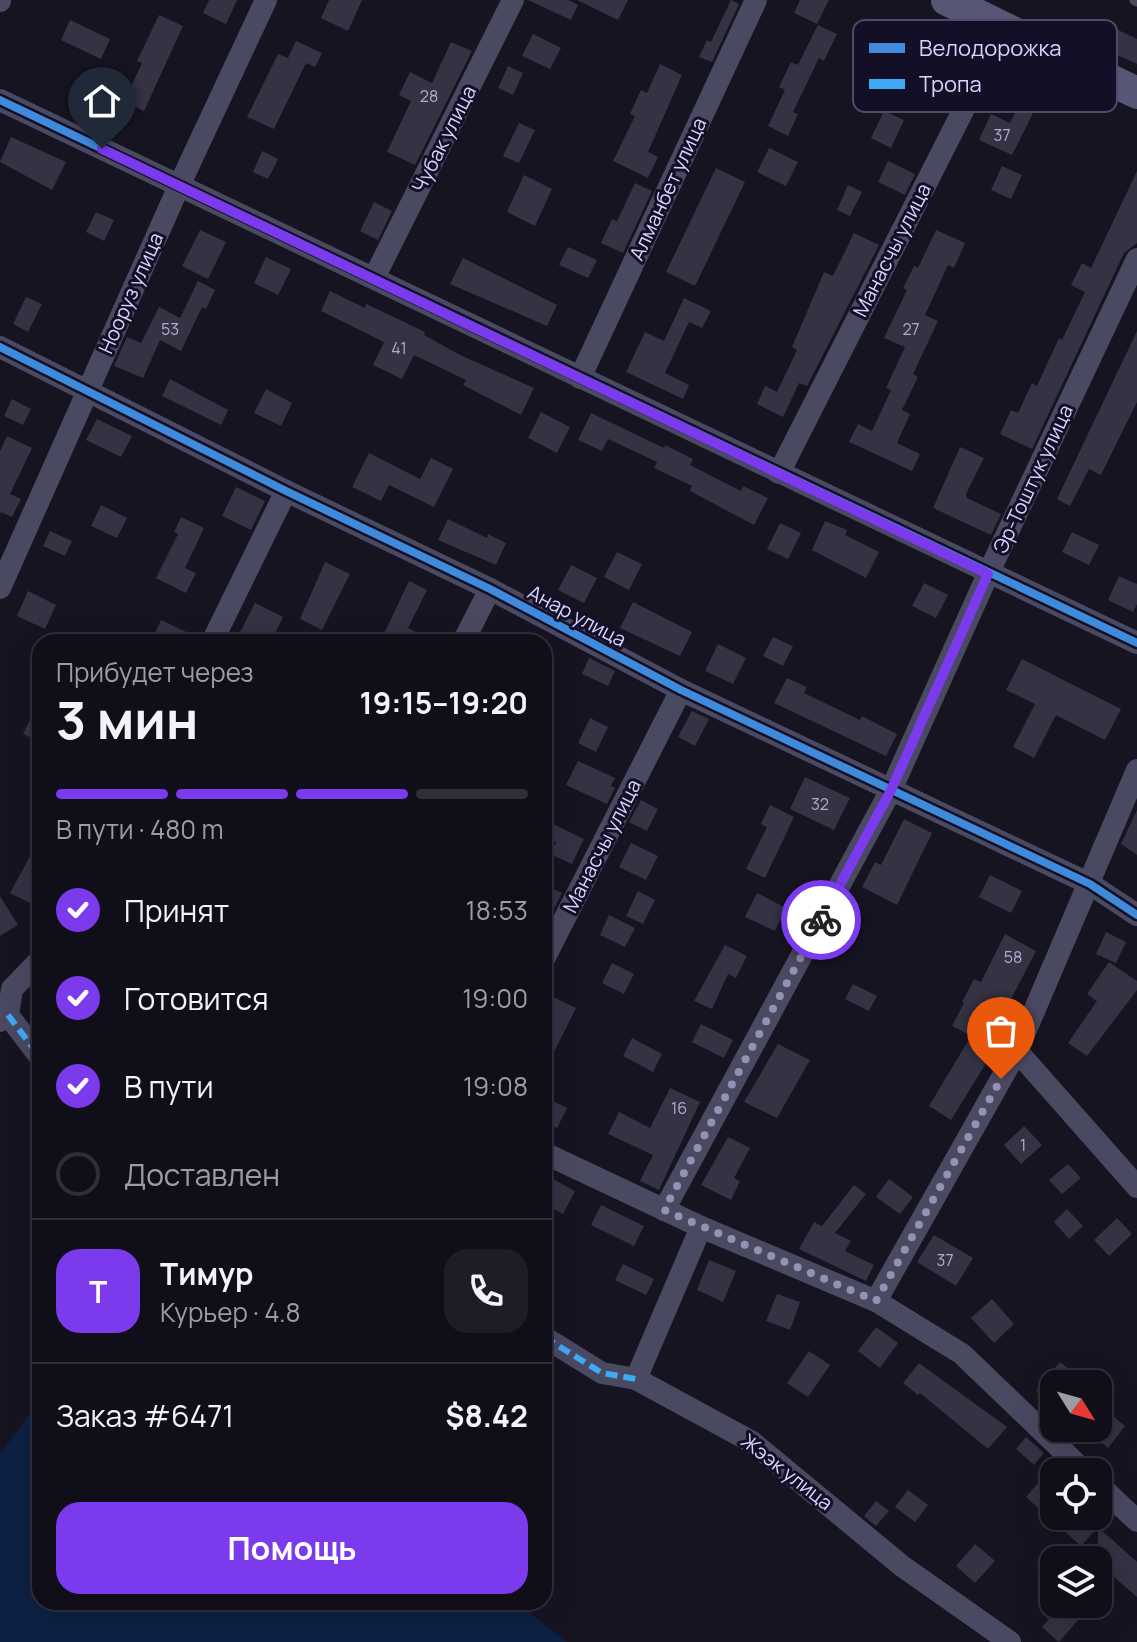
<!DOCTYPE html>
<html lang="ru">
<head>
<meta charset="utf-8">
<style>
	:root { --surface:#100f19; --page:#1e1d26; --text:#f1f3f6; --muted:#9c9ca2; --line:#302f38; --accent:#7c3aed }
	body { margin:0; font-family:Manrope,sans-serif; background:var(--page); color:var(--text); height:100vh; display:flex; flex-direction:column; font-size:30px; white-space:nowrap }
	* { box-sizing:border-box; margin:0 }
	p { font-size:26px; color:var(--muted) }
	.icon { flex:none; width:44px; height:44px; fill:none; stroke:currentColor; stroke-width:2; stroke-linecap:round; stroke-linejoin:round }
	.map { position:relative; flex:1; overflow:hidden }
	.sheet { position:absolute; left:32px; top:634px; width:520px; height:976px; display:flex; flex-direction:column; background:var(--surface); border-radius:24px; box-shadow:0 8px 32px #0002,0 0 0 2px var(--line) }
	.sheet>* { flex:none }
	.needle { width:52px; rotate:127deg }
	.tools { position:absolute; left:1040px; top:1370px; display:grid; gap:16px }
	.tools a { display:grid; place-items:center; width:72px; height:72px; border-radius:16px; background:var(--surface); box-shadow:0 8px 32px #0002,0 0 0 2px var(--line); font-size:40px }
	.pin { position:absolute; display:grid; place-items:center; width:68px; height:68px; color:#fff; margin:-82px -34px; border-radius:50% 50% 50% 0; rotate:-45deg; box-shadow:0 0 8px #0007 }
	.pin .icon { rotate:45deg }
	.courier { position:absolute; display:grid; place-items:center; width:80px; height:80px; margin:-40px; border:6px solid #7c3aed; border-radius:50%; background:#fff; color:#222; box-shadow:0 2px 10px #0007 }
	.summary em { font-style:normal; font-weight:700 }
	.summary div { display:flex; flex-direction:column-reverse }
	.summary { display:flex; align-items:center; justify-content:space-between; height:136px; padding:0 24px }
	h1 { font-size:52px; font-weight:700; line-height:60px }
	.bar { display:grid; grid-template-columns:repeat(4,1fr); gap:12px 8px; align-content:center; height:96px; padding:0 24px }
	.bar i { height:10px; border-radius:6px; background:var(--line) }
	.bar .current { background:var(--accent) }
	.bar p { grid-column:span 4 }
	.line { display:flex; align-items:center; gap:20px; padding:0 24px; border-top:2px solid var(--line) }
	.line div { flex:1 }
	.round { display:grid; place-items:center; flex:none; width:84px; height:84px; border-radius:24px; background:var(--page) }
	ol { padding:0 24px; list-style:none }
	li { display:flex; align-items:center; gap:24px; height:88px }
	li p { margin-inline-start:auto }
	li .icon { padding:8px; border-radius:50%; background:var(--accent); color:#fff; stroke-width:4 }
	li:last-child { color:var(--muted) }
	li i { width:44px; height:44px; border:4px solid var(--line); border-radius:50% }
	.button { display:flex; gap:16px; margin-top:auto; padding:16px 24px }
	.button a { flex:1; height:92px; border-radius:24px; background:var(--accent); color:#fff; font-size:32px; font-weight:700; line-height:92px; text-align:center }
	.map>svg:first-child { display:block }
	.water { fill:#0d2144 }
	.building { fill:#343243 }
	.lines { fill:none; stroke-linecap:round; stroke-linejoin:round }
	.lane { stroke:#4a4962; stroke-width:11 }
	.street { stroke:#4a4962; stroke-width:22 }
	.secondary { stroke:#575674; stroke-width:32 }
	.quiet { stroke:#3fa9f5; stroke-width:6; stroke-dasharray:12 6; stroke-linecap:butt }
	.cycleway-casing { stroke:#130f26; stroke-width:13 }
	.cycleway { stroke:#408adc; stroke-width:8 }
	.done { stroke:#9591b1; stroke-width:8; stroke-dasharray:0 14.4 }
	.route { stroke:#7c3aed; stroke-width:10 }
	.labels { text-anchor:middle; stroke-width:6; stroke-linejoin:round; paint-order:stroke }
	.number-label { font-size:16px; fill:#b0acd0 }
	.street-label { font-size:20px; fill:#d9d4ff; stroke:#130f26 }
	.key { fill:#130f26; stroke:#4e4a67; stroke-width:2 }
	.key-label { font-size:22px; fill:#d9d4ff }
</style>
</head>
<body>
<div class="map">
<svg width="1137" height="1642" viewBox="0 0 1137 1642">
	<rect width="100%" height="100%" fill="#161421"/>
	<path class="water" d="M40,1400V1602H516L567,1642H0V1454Z"/>
	<g class="building">
		<path d="M209,0H237L226,24L203,13Z"/>
		<path d="M329,0H362L348,31L321,18Z"/>
		<path d="M528,0H568L578,5L571,20Z"/>
		<path d="M577,0H628L618,20Z"/>
		<path d="M731,0L739,4L712,62L699,57L707,40L711,42Z"/>
		<path d="M800,0H829L817,24L794,13Z"/>
		<path d="M159,15L183,26L144,111L124,101L142,63L137,61Z"/>
		<path d="M70,20L110,39L101,59L61,40Z"/>
		<path d="M818,25L837,34L824,61L819,58L793,112L798,114L788,136L768,126L785,90L779,87L791,62L798,65Z"/>
		<path d="M1116,29L1137,39V64L1106,50Z"/>
		<path d="M533,34L561,48L550,69L522,56Z"/>
		<path d="M296,41L322,53L315,67L306,63L274,129L247,117L278,54L288,58Z"/>
		<path d="M451,42L472,51L415,165L387,152L411,101L399,95L410,72L432,83Z"/>
		<path d="M660,64L682,75L648,152L658,157L648,178L613,161L635,116L630,114L641,90L647,93Z"/>
		<path d="M508,66L523,73L513,95L498,88Z"/>
		<path d="M1018,106L1033,113L1012,155L979,140L991,114L1010,123Z"/>
		<path d="M884,111L904,120L891,148L871,138Z"/>
		<path d="M519,123L535,130L519,163L503,156Z"/>
		<path d="M11,137L66,162L52,190L0,162Z"/>
		<path d="M769,148L798,162L786,186L757,172Z"/>
		<path d="M262,151L278,159L268,179L253,172Z"/>
		<path d="M888,161L915,174L905,195L878,182Z"/>
		<path d="M1002,166L1022,175L1011,199L991,190Z"/>
		<path d="M716,168L745,182L695,286L666,272Z"/>
		<path d="M1137,171V243L1124,253L1032,449L1000,434L1011,410L1018,413L1032,383L1037,386L1059,338L1062,340L1085,292L1071,285L1082,263L1091,268Z"/>
		<path d="M524,175L552,189L535,226L507,212Z"/>
		<path d="M635,183L652,191L623,253L601,243L612,219L617,221Z"/>
		<path d="M848,185L862,192L850,216L837,210Z"/>
		<path d="M374,202L392,211L378,240L360,231Z"/>
		<path d="M96,212L114,220L104,241L86,232Z"/>
		<path d="M200,230L226,242L208,279L182,266Z"/>
		<path d="M936,230L965,243L954,268L948,265L925,315L938,321L913,374L918,377L902,410L910,414L897,443L920,454L912,471L849,442L858,424L872,431L891,390L886,388L905,347L884,338L907,290L903,288L914,266L918,268Z"/>
		<path d="M854,233L879,245L807,386L799,383L783,417L757,404L765,386L777,392L797,350L792,347L824,272L833,276Z"/>
		<path d="M568,247L597,260L588,278L559,265Z"/>
		<path d="M266,257L291,269L278,295L254,283Z"/>
		<path d="M463,258L557,305L547,326L450,284Z"/>
		<path d="M198,281L215,290L206,309L202,307L181,351L160,340L143,378L114,366L127,337L141,343L159,307L180,318Z"/>
		<path d="M330,291L365,308L366,304L396,318L425,332L424,335L460,355L534,388L521,415L463,385L466,380L414,355L402,379L373,365L384,342L321,311Z"/>
		<path d="M26,297L42,304L28,332L13,324Z"/>
		<path d="M684,298L711,311L702,328L689,322L665,373L689,385L683,399L626,372L645,332L664,341Z"/>
		<path d="M1137,331V402L1101,475L1089,469L1070,506L1057,499Z"/>
		<path d="M170,379L228,410L221,425L162,396Z"/>
		<path d="M266,389L292,403L281,426L254,413Z"/>
		<path d="M12,399L31,409L23,425L4,416Z"/>
		<path d="M541,412L570,427L557,453L528,438Z"/>
		<path d="M591,413L664,448L665,445L693,459L690,465L741,491L743,486L768,498L754,525L690,491L692,486L654,468L657,462L608,439L602,451L578,440Z"/>
		<path d="M97,419L132,436L121,457L86,440Z"/>
		<path d="M7,436L32,448L10,494L21,499L12,517L1,512L0,514V451Z"/>
		<path d="M960,447L984,458L966,494L967,498L1001,514L991,535L933,508Z"/>
		<path d="M369,453L420,479L431,458L453,469L434,507L389,485L381,501L352,487Z"/>
		<path d="M236,487L265,501L251,530L222,516Z"/>
		<path d="M101,505L127,518L117,538L91,526Z"/>
		<path d="M181,517L204,528L185,568L196,573L186,593L156,578L178,534L174,532Z"/>
		<path d="M448,519L487,538L488,534L506,543L496,565L438,540Z"/>
		<path d="M825,521L847,530L845,535L879,552L866,578L812,550Z"/>
		<path d="M780,523L801,533L788,559L767,549Z"/>
		<path d="M50,531L72,541L65,556L43,546Z"/>
		<path d="M1072,532L1099,545L1089,565L1062,552Z"/>
		<path d="M617,552L642,564L629,590L604,577Z"/>
		<path d="M325,562L350,574L322,630L300,619Z"/>
		<path d="M571,565L597,578L584,603L558,590Z"/>
		<path d="M1119,576L1137,584V604L1133,612L1108,600Z"/>
		<path d="M409,581L427,590L408,628L436,642H380Z"/>
		<path d="M924,583L948,595L936,618L912,606Z"/>
		<path d="M28,591L56,605L45,629L17,616Z"/>
		<path d="M633,602L692,632L680,656L620,628Z"/>
		<path d="M255,603L283,617L271,642H235Z"/>
		<path d="M161,620L199,638L198,642H151Z"/>
		<path d="M773,637L793,646L783,666L763,656Z"/>
		<path d="M718,644L746,658L733,684L705,671Z"/>
		<path d="M589,658L615,671L608,686L582,674Z"/>
		<path d="M1022,659L1121,709L1105,740L1056,715L1034,758L1013,747L1035,704L1006,690Z"/>
		<path d="M787,678L807,687L804,693L860,720L862,716L897,734L886,756L774,703Z"/>
		<path d="M40,698V742L23,734Z"/>
		<path d="M692,711L709,719L695,746L678,737Z"/>
		<path d="M590,718L608,727L596,752L578,743Z"/>
		<path d="M578,761L615,778L611,786L615,788L607,804L566,785Z"/>
		<path d="M805,777L850,798L834,830L790,809Z"/>
		<path d="M641,800L658,809L647,831L629,822Z"/>
		<path d="M770,805L794,817L765,878L746,869L767,827L761,824Z"/>
		<path d="M1137,810V855L1121,844Z"/>
		<path d="M904,819L932,833L897,905L862,887L875,862L881,865Z"/>
		<path d="M553,824L584,839L572,864L550,854L556,842L547,838Z"/>
		<path d="M40,838V887L32,904L10,893Z"/>
		<path d="M631,843L658,856L646,880L619,867Z"/>
		<path d="M990,875L1022,891L1011,913L979,897Z"/>
		<path d="M544,885L562,893L544,928Z"/>
		<path d="M638,891L655,900L643,924L626,916Z"/>
		<path d="M757,893L786,908L775,931L745,917Z"/>
		<path d="M0,896L18,925L0,936Z"/>
		<path d="M609,915L635,928L625,947L600,935Z"/>
		<path d="M1106,932L1126,942L1116,963L1096,954Z"/>
		<path d="M1005,934L1036,951L997,1026L1006,1031L951,1120L929,1106L971,1036L952,1026L964,1003L962,1002L974,979L981,982Z"/>
		<path d="M725,945L747,956L736,978L728,974L712,1009L694,1001Z"/>
		<path d="M1109,962L1137,981V990L1087,1056L1068,1043L1097,1001L1087,994Z"/>
		<path d="M612,963L634,974L624,994L602,983Z"/>
		<path d="M853,984L877,996L869,1011L845,999Z"/>
		<path d="M549,995L576,1008L544,1072V1006Z"/>
		<path d="M701,1024L733,1040L724,1058L692,1042Z"/>
		<path d="M632,1038L662,1054L653,1072L623,1056Z"/>
		<path d="M778,1044L810,1060L777,1118L744,1102Z"/>
		<path d="M670,1088L700,1102L659,1190L640,1181L653,1155L608,1134L619,1112L650,1128Z"/>
		<path d="M544,1097L567,1108L557,1128L544,1122Z"/>
		<path d="M1024,1126L1042,1145L1021,1164L1004,1145Z"/>
		<path d="M728,1137L750,1148L734,1178L740,1181L731,1200L701,1185Z"/>
		<path d="M1068,1164L1081,1178L1062,1194L1049,1180Z"/>
		<path d="M544,1174L575,1191L563,1214L544,1204Z"/>
		<path d="M889,1179L913,1197L900,1214L876,1197Z"/>
		<path d="M854,1185L866,1194L835,1233L851,1241L845,1251L874,1265L866,1281L799,1249L814,1222L822,1226Z"/>
		<path d="M601,1205L644,1226L634,1246L591,1225Z"/>
		<path d="M1067,1209L1083,1226L1069,1239L1054,1222Z"/>
		<path d="M1117,1218L1132,1234L1109,1256L1094,1240Z"/>
		<path d="M934,1235L973,1258L956,1286L917,1262Z"/>
		<path d="M709,1260L736,1271L723,1302L697,1290Z"/>
		<path d="M623,1264L654,1279L646,1295L615,1280Z"/>
		<path d="M777,1294L800,1302L790,1330L766,1321Z"/>
		<path d="M992,1299L1014,1324L994,1343L971,1318Z"/>
		<path d="M876,1327L898,1343L880,1368L858,1351Z"/>
		<path d="M809,1351L830,1365L808,1397L787,1383Z"/>
		<path d="M1060,1362L1087,1384H1054V1405L1036,1391Z"/>
		<path d="M919,1363L1007,1427L988,1449L920,1393L918,1395L903,1383Z"/>
		<path d="M1098,1404L1125,1426L1108,1448L1091,1434L1098,1428Z"/>
		<path d="M1026,1437L1044,1453L1034,1465L1016,1449Z"/>
		<path d="M1044,1476L1054,1485V1516H1090L1100,1525L1098,1527L1137,1562V1597L1098,1563V1527L1081,1546L1026,1497Z"/>
		<path d="M908,1490L928,1505L915,1522L895,1507Z"/>
		<path d="M876,1501L889,1511L876,1526L864,1516Z"/>
		<path d="M975,1544L995,1561L975,1583L956,1566Z"/>
		<path d="M1062,1604L1079,1619L1059,1642L1042,1627Z"/>
	</g>
	<g class="lines">
		<path class="lane" d="M1135,0L1137,1"/>
		<g class="street">
			<path d="M0,1V0"/>
			<path d="M0,100L1137,643"/>
			<path d="M374,278L513,0"/>
			<path d="M0,347L286,491L490,589L681,690L1090,884L1137,915"/>
			<path d="M580,378L756,0"/>
			<path d="M779,473L1005,28"/>
			<path d="M0,588L179,186L266,0"/>
			<path d="M212,642L286,491"/>
			<path d="M463,642L490,589"/>
			<path d="M544,959L681,690"/>
			<path d="M8,1015L40,1057"/>
			<path d="M0,1021L8,1015L12,989L40,960"/>
			<path d="M1017,1051L1137,1187"/>
			<path d="M544,1153L701,1227L876,1301L962,1354L1085,1472"/>
			<path d="M664,1210L891,790L988,574L1137,259"/>
			<path d="M876,1301L1017,1051L1137,770"/>
			<path d="M544,1337L602,1373L636,1379L752,1442L902,1566L1010,1642"/>
			<path d="M636,1379L701,1227"/>
			<path d="M1098,1484L1137,1521"/>
		</g>
		<path class="secondary" d="M947,0L1137,93"/>
		<g class="quiet">
			<path d="M8,1015L40,1057"/>
			<path d="M544,1337L602,1373L636,1379"/>
		</g>
		<defs>
			<g id="cycleway">
				<path d="M0,100L1137,643"/>
				<path d="M0,347L286,491L490,589L681,690L1090,884L1137,915"/>
			</g>
		</defs>
		<use href="#cycleway" class="cycleway-casing"/>
		<use href="#cycleway" class="cycleway"/>
	</g>
	<g class="lines">
		<path class="done" d="M821,920L664,1210L876,1301L1001,1079"/>
		<path class="route" d="M102,149L988,574L891,790L821,920"/>
	</g>
	<g class="labels">
		<g class="number-label">
			<text x="429" y="102">28</text>
			<text x="1002" y="141">37</text>
			<text x="170" y="335">53</text>
			<text x="911" y="335">27</text>
			<text x="399" y="354">41</text>
			<text x="820" y="810">32</text>
			<text x="1013" y="963">58</text>
			<text x="679" y="1114">16</text>
			<text x="1023" y="1151">1</text>
			<text x="945" y="1266">37</text>
		</g>
		<g class="street-label">
			<text transform="translate(444 139) rotate(-63)" y="7">Чубак улица</text>
			<text transform="translate(668 189) rotate(-65)" y="7">Алманбет улица</text>
			<text transform="translate(892 250) rotate(-63)" y="7">Манасчы улица</text>
			<text transform="translate(131 293) rotate(-66)" y="7">Нооруз улица</text>
			<text transform="translate(1033 479) rotate(-65)" y="7">Эр-Тоштук улица</text>
			<text transform="translate(577 616) rotate(28)" y="7">Анар улица</text>
			<text transform="translate(602 846) rotate(-63)" y="7">Манасчы улица</text>
			<text transform="translate(787 1472) rotate(38)" y="7">Жээк улица</text>
		</g>
	</g>
	<rect x="853" y="20" width="264" height="92" rx="12" class="key"/>
	<rect x="869" y="43" width="36" height="10" fill="#408adc"/>
	<rect x="869" y="79" width="36" height="10" fill="#3fa9f5"/>
	<g class="key-label">
		<text x="919" y="56">Велодорожка</text>
		<text x="919" y="92">Тропа</text>
	</g>
</svg>
<div class="tools">
<a><svg class="needle" viewBox="-14 -14 28 28"><path d="M0-13l5 13h-10z" fill="#e53935"/><path d="M0 13l5-13h-10z" fill="#9c9ca2"/></svg></a>
<a><svg class="icon" aria-label="locate" viewBox="0 0 24 24"><circle cx="12" cy="12" r="6"/><path d="M12 2v4M12 18v4M2 12h4M18 12h4"/></svg></a>
<a><svg class="icon" aria-label="layers" viewBox="0 0 24 24"><path d="M12 4l9 5-9 5-9-5zM3 14l9 5 9-5"/></svg></a>
</div>
<div class="pin" style="left:1001px;top:1079px;background:#ea580c"><svg class="icon" aria-label="bag" viewBox="0 0 24 24"><path d="M5 8h14l-1 12H6zM9 8a3 3 0 0 1 6 0"/></svg></div>
<div class="pin" style="left:102px;top:149px;background:#1f2937"><svg class="icon" aria-label="home" viewBox="0 0 24 24"><path d="M3 11l9-7 9 7M6 9v11h12V9"/></svg></div>
<div class="courier" style="left:821px;top:920px"><svg class="icon" aria-label="bike" viewBox="0 0 24 24"><circle cx="6" cy="16" r="4"/><circle cx="18" cy="16" r="4"/><path d="M6 16l4-8h5l3 8M10 8l3 8H6M13 5h3"/></svg></div>
<section class="sheet">
<div class="summary"><div><h1>3 мин</h1><p>Прибудет через</p></div><em>19:15–19:20</em></div>
<div class="bar"><i class="current"></i><i class="current"></i><i class="current"></i><i></i><p>В пути · 480 m</p></div>
<ol>
<li><svg class="icon" aria-label="check" viewBox="0 0 24 24"><path d="M5 12l5 5 9-10"/></svg>Принят<p>18:53</p></li>
<li><svg class="icon" aria-label="check" viewBox="0 0 24 24"><path d="M5 12l5 5 9-10"/></svg>Готовится<p>19:00</p></li>
<li><svg class="icon" aria-label="check" viewBox="0 0 24 24"><path d="M5 12l5 5 9-10"/></svg>В пути<p>19:08</p></li>
<li><i></i>Доставлен</li>
</ol>
<div class="line" style="height:144px"><b class="round" style="background:var(--accent);color:#fff">Т</b><div><b>Тимур</b><p>Курьер · 4.8</p></div><a class="round"><svg class="icon" aria-label="phone" viewBox="0 0 24 24"><path d="M5 4h4l2 5-3 2q2 4 5 5l2-3 5 2v4C11 20 4 13 5 4z"/></svg></a></div>
<div class="line" style="height:104px"><div>Заказ #6471</div><b>$8.42</b></div>
<div class="button"><a>Помощь</a></div>
</section>
</div>
</body>
</html>
